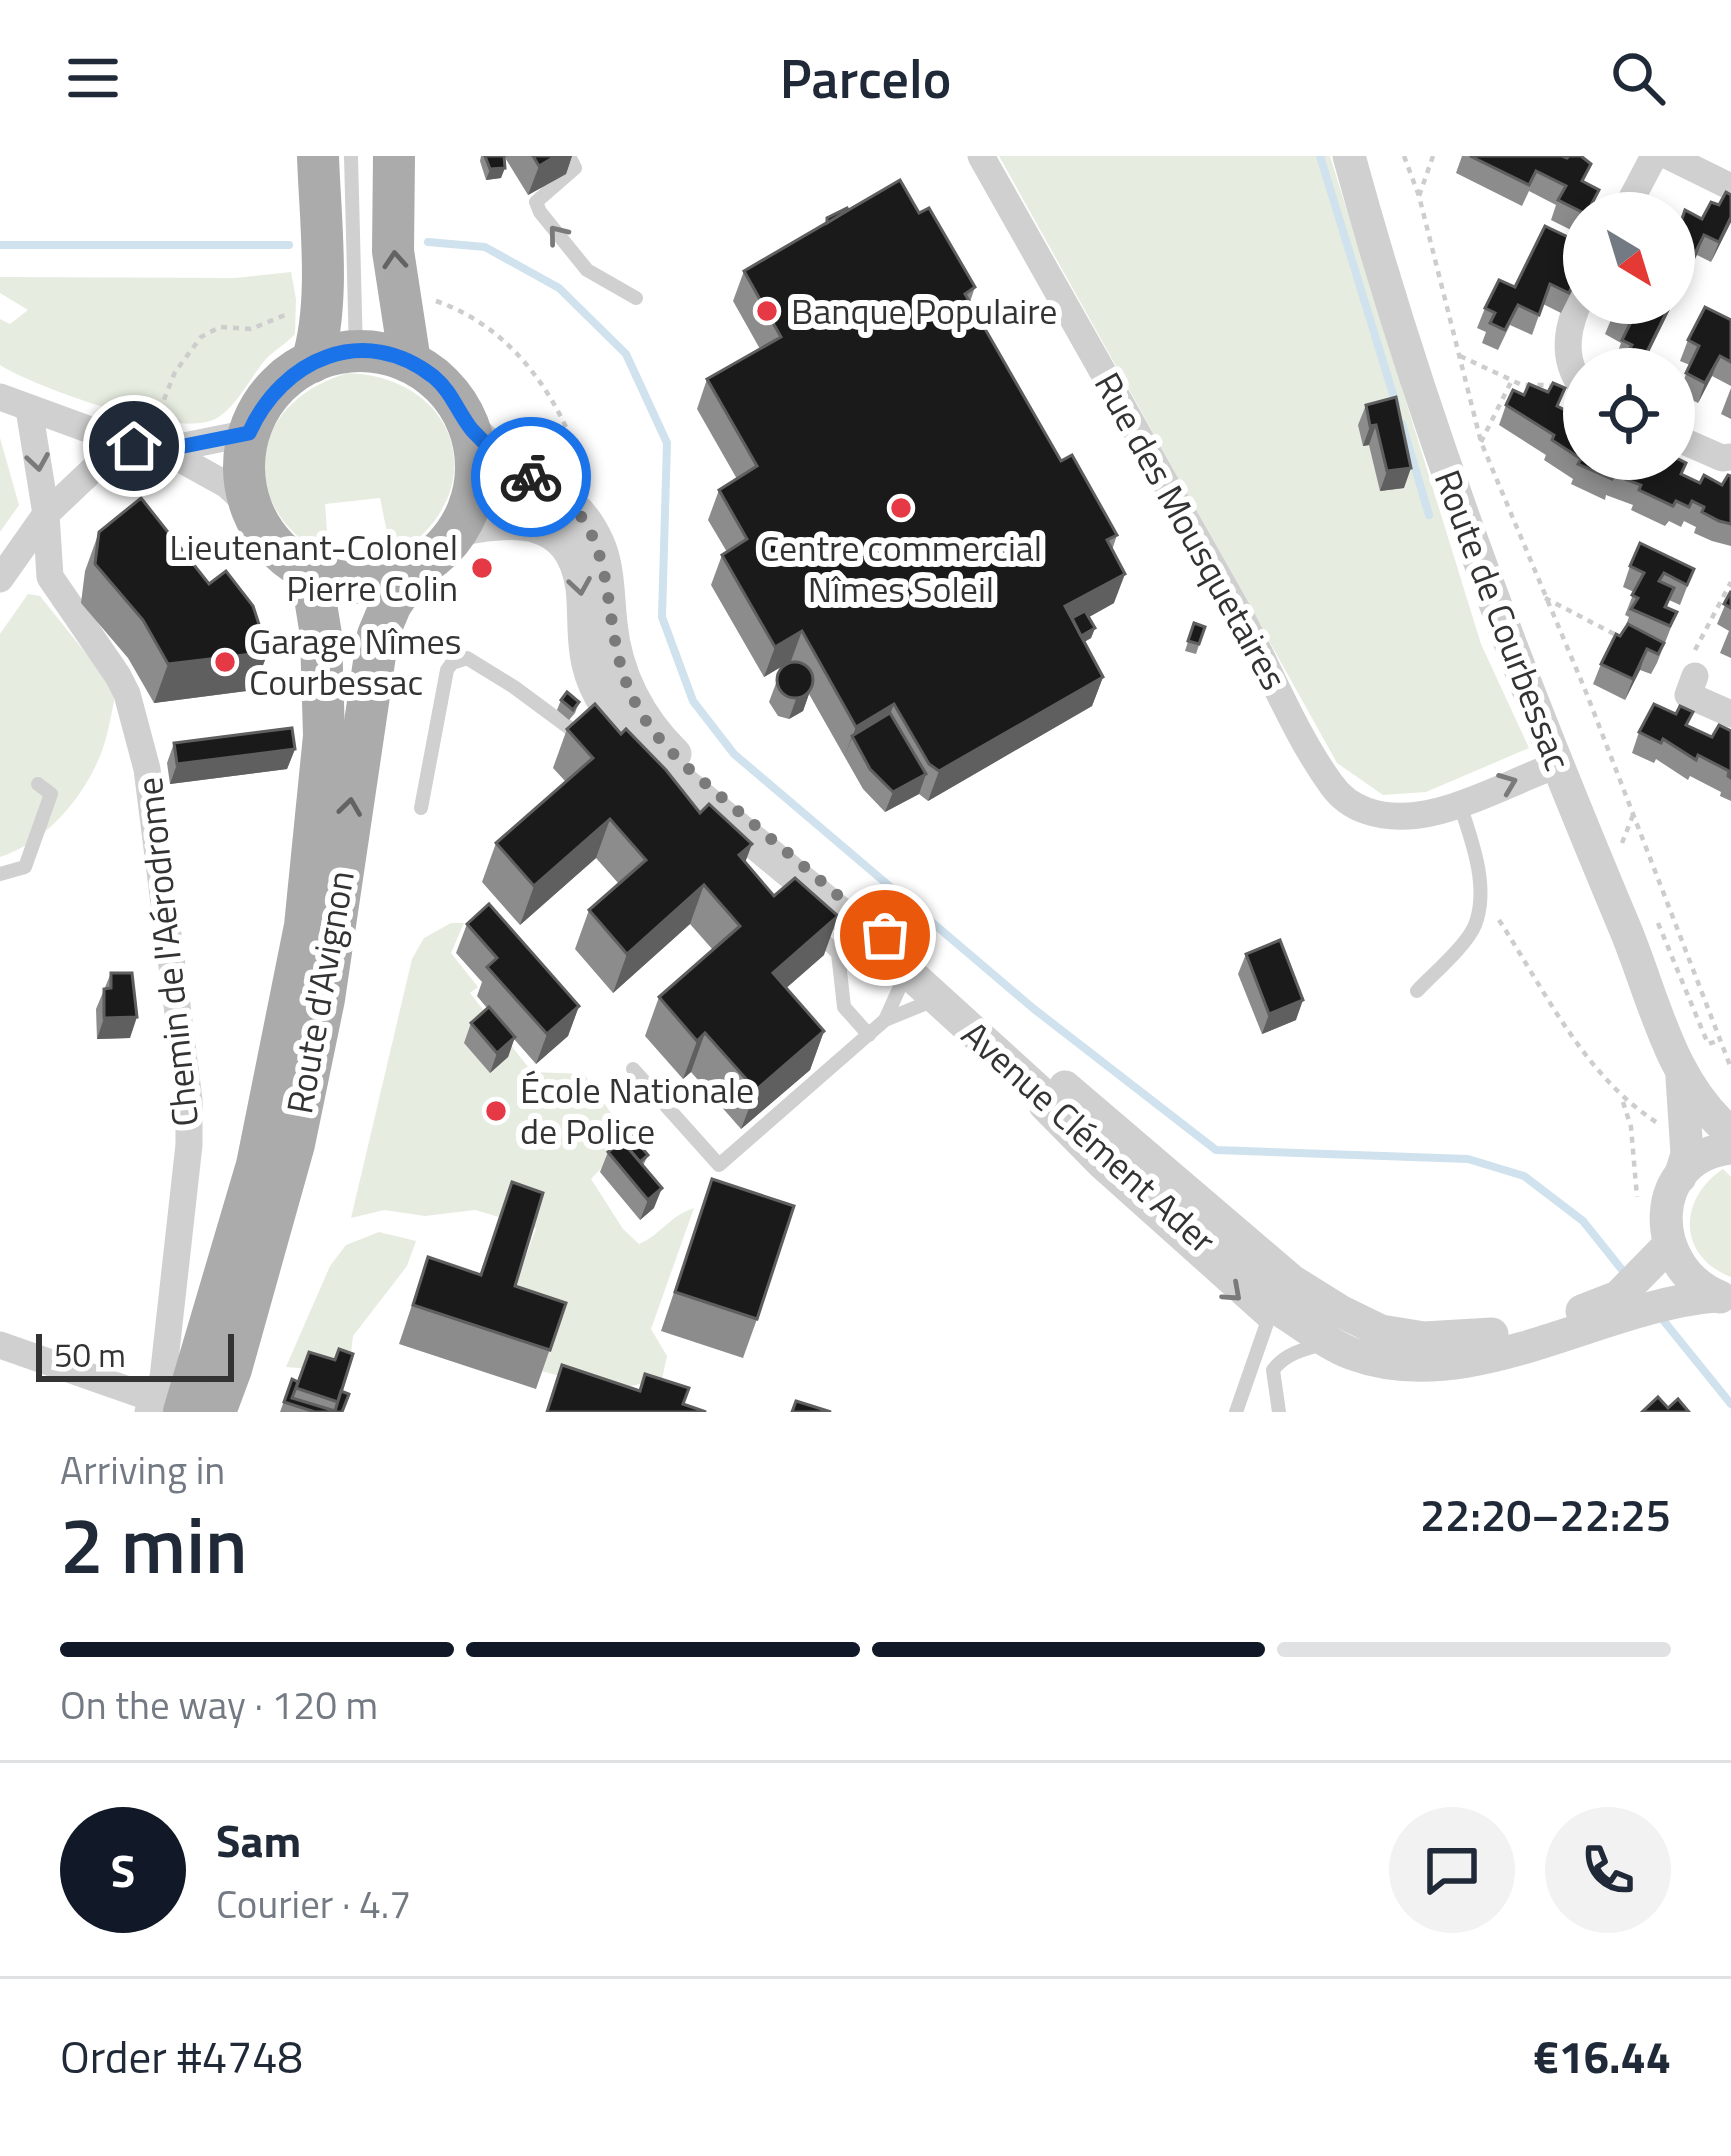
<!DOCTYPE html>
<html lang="en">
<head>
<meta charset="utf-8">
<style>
	:root { --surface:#fff; --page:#f2f2f3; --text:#1f2937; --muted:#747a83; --line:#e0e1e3; --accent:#111827 }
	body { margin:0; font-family:"Titillium Web",sans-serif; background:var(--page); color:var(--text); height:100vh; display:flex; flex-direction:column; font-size:45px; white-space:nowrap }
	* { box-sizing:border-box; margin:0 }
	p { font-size:39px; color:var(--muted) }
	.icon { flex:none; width:66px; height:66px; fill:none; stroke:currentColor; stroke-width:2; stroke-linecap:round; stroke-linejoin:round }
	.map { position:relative; height:1256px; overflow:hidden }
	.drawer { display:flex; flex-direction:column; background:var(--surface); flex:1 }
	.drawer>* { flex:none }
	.needle { width:78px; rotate:142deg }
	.tools { position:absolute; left:1563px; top:36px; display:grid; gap:24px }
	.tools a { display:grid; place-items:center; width:132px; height:132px; border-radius:50%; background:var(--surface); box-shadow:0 6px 18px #0003; font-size:60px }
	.scale { position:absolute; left:36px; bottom:30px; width:198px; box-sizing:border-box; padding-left:12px; border:6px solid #333; border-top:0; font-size:33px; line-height:42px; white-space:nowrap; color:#333; -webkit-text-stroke:9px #fff; paint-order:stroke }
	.pin { position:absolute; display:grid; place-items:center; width:102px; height:102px; color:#fff; margin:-51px; border:6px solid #fff; border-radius:50%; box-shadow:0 3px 12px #0007 }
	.courier { position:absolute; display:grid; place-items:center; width:120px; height:120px; margin:-60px; border:9px solid #1a73e8; border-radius:50%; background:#fff; color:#222; box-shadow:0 3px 15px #0007 }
	.head em { font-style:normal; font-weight:600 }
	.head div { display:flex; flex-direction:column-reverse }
	.head { display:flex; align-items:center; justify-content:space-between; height:204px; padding:0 60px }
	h1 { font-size:78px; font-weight:600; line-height:90px }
	.bar { display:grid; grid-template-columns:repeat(4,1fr); gap:18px 12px; align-content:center; height:144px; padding:0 60px }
	.bar i { height:15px; border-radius:9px; background:var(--line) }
	.bar .on { background:var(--accent) }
	.bar p { grid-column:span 4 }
	.line { display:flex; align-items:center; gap:30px; padding:0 60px; border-top:3px solid var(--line) }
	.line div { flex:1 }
	.round { display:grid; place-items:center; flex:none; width:126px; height:126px; border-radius:63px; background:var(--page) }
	header { display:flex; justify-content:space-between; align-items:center; height:156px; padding:0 60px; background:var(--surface); font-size:54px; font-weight:600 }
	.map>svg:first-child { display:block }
	.green { fill:#e6ecdf }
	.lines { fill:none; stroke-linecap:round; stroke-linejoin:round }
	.stream { stroke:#cfe2ee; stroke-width:8 }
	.path { stroke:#cdcdcd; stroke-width:4.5; stroke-dasharray:6 6; stroke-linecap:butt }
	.service { stroke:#d0d0d0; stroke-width:14 }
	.minor { stroke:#d0d0d0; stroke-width:27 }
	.tertiary { stroke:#d0d0d0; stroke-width:33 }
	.primary { stroke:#ababab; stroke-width:42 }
	.wall { fill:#8c8c8c }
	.shaded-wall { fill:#5f5f5f }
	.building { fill:#1a1a1a; stroke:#5f5f5f; stroke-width:3 }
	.oneway { stroke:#7a7a7a }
	.oneway2 { stroke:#636363 }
	.done { stroke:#7a7a7a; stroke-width:12; stroke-dasharray:0 21.6 }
	.route { stroke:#1a73e8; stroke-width:15 }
	.poi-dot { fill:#e63946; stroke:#fff; stroke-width:4.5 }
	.labels { text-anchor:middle; stroke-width:12; stroke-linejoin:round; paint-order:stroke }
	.poi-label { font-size:36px; fill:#333; stroke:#fff; text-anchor:start }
	.street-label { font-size:36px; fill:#333; stroke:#fff }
</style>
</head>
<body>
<header><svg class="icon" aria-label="menu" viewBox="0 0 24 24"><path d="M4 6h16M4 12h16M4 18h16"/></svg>Parcelo<svg class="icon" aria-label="search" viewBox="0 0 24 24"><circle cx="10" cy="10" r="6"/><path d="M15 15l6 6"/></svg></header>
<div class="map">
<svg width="1731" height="1256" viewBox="0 0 1731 1256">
	<rect width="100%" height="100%" fill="#fff"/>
	<g class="green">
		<path d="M999,0H1330L1481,488L1529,592L1426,636L1383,639L1337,607Z"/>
		<path d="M291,116L296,143L295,178C287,187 276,193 267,202C250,220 236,254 213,264C173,281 37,232 0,209V163L10,168L28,154L0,137V121L235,122Z"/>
		<path d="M348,217C465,222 494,343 392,401L380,342L325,348L329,402C234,352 245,247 348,217Z"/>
		<path d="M0,282L19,349L0,376Z"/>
		<path d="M28,438L40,440L116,535C112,554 109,574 103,592C87,638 47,686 0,701V478Z"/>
		<path d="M451,767H464L451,797L478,831L470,837L532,916L584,918L629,983L591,1023L623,1073L639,1088C662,1078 668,1061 694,1052L651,1173L667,1200L662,1223L613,1234L541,1215L552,1188L501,1169L536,1072L475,1054L425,1060L384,1054L351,1062L412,803L424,782Z"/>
		<path d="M1723,1013L1731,1021V1121C1677,1100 1678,1043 1723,1013Z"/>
		<path d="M379,1076L416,1085L407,1110L353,1180L349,1216L286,1211L330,1110L346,1089Z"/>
	</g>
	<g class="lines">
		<g class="stream">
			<path d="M1320,0L1396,248"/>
			<path d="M428,86L485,91L559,132L626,198L667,287L662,461L693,545L734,598L1034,853L1216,994L1468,1003L1524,1020L1583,1065L1623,1115"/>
			<path d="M0,89H289"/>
			<path d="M1402,268L1429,359"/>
			<path d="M1663,1164L1731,1248"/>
		</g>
		<g class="path">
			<path d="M1404,0L1419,40"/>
			<path d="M1433,0L1419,40L1481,286L1586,536L1731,912"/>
			<path d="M436,145C515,172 563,246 585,322"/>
			<path d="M1460,200L1522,229H1550"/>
			<path d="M155,266L175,216L201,181L220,171L251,173L285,159"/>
			<path d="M1481,286L1512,224"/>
			<path d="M1545,442L1620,481"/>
			<path d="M1695,494L1731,426"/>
			<path d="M1622,687L1633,659"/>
			<path d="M1499,764C1545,835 1584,919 1656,966"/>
			<path d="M1658,767L1708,888L1720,884"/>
			<path d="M1623,946L1631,971L1637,1041"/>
		</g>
		<g class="service">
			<path d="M351,0L356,196"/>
			<path d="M569,0L575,12L536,46L540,56L587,114L636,142"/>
			<path d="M421,652L447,514L452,507L467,502L514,531L583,582"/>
			<path d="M0,718L25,711L51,638L38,628"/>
			<path d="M816,777L838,797L844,851L869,879"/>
			<path d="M1417,835C1433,818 1467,789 1475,769C1490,731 1471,682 1459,646"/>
			<path d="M885,864L907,815"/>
			<path d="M633,913L719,1009L885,864L934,844"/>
			<path d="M1037,954L1096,1014L1267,1167L1236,1256"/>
			<path d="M1279,1256L1273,1214C1286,1197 1304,1193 1324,1188"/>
		</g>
		<g class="minor">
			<path d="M981,0C1066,151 1151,301 1236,452C1269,510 1292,574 1331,628C1340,641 1352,650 1367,655C1428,676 1500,629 1557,609"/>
			<path d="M1668,0L1731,31"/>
			<path d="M1624,57L1654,0"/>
			<path d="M1584,135C1567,168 1559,202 1584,234"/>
			<path d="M0,241L134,290L164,294L249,277"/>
			<path d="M29,253L46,358L50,421L118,520L127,538L147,613L189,944V989L163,1222L148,1256"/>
			<path d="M1674,281L1722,302L1731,301"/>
			<path d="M164,294L227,329L251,351"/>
			<path d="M0,423L46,358L122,286"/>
			<path d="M1695,520L1688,539L1731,558"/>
			<path d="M0,1189L154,1243"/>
		</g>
		<g class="tertiary">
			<path d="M1349,0C1421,264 1518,518 1624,770C1654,841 1669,926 1731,977"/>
			<path d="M470,271C485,286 500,302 518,314C552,337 579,344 598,387C609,411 608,442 611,468C616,518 639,563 675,598"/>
			<path d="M458,374C516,362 571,359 582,432C585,457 582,483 588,508C595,539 615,565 636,588L877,788L1281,1155C1304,1169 1328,1189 1353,1198C1470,1241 1600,1149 1716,1140"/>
			<path d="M1065,931L1292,1125L1340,1155L1381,1175L1424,1182L1492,1178"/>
			<path d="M1680,1021L1687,998L1682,922"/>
			<path d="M1720,1141C1646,1111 1647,1001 1731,992"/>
			<path d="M1582,1155L1618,1141L1668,1090"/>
		</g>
		<g class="primary">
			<path d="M394,0L393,95L410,206"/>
			<circle cx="360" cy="311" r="116"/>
			<path d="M312,206C331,146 320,63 318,0"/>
			<path d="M184,1256L257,1009L305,770L324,580L321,479L311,417"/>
			<path d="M215,1256L231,1213L294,988L324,843L378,479L391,448L413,415"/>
		</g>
	</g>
	<g class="wall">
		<path d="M481,0H504L501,22L486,24L480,5Z"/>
		<path d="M504,0H572L566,18L528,39Z"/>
		<path d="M1462,0L1581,2L1584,26L1599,34L1590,57H1584V69L1579,78L1551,64L1556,49L1529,35L1522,50L1456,17Z"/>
		<path d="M848,54L919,57L975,131L970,146L1061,305L1117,379L1112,394L1114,447L1089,461L1095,472L1091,482L1084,486L1103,521L1092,550L928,645L919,638L885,656L863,633L809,538L803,555L789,563L778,560L769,546L782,511L791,505L764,521L711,429L722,399L727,396L708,364L719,334L737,323L697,253L707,223L760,193L733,145L744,115L825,68L827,62Z"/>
		<path d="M1702,63L1731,66L1711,106L1697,99Z"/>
		<path d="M1567,104L1574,131L1561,157L1543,148L1532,179L1510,169L1498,194L1482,187L1486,176L1477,172L1485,152L1515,131Z"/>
		<path d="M1618,147H1673L1641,213H1622L1624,209L1615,204L1621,187L1605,178Z"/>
		<path d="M1731,164V230L1712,220L1698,247L1678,237L1690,209L1680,205L1688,184Z"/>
		<path d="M1731,232V263L1721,258Z"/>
		<path d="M1548,236L1558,250L1584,265L1582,271L1700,327L1722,329L1731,320V390L1712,385L1694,377L1696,371L1684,365L1681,371L1669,365L1665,370L1631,354L1633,349L1606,339L1605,344L1571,328L1573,323L1544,304L1546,299L1499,269L1506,249L1524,239Z"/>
		<path d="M1366,249L1404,332L1380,335L1369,289L1363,290L1358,269Z"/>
		<path d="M99,376L254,534L154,547L128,502L81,447L85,415Z"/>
		<path d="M1630,410L1694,413L1680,449L1669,444L1667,451L1677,456L1657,507L1651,518L1640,514L1625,544L1593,528L1601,508L1624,474L1629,461L1625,459L1634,436L1623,431Z"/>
		<path d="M1731,435V502L1720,497L1729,475L1717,468Z"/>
		<path d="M1194,467L1205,471L1196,498L1185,495Z"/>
		<path d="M561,544L579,546L575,557L569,564L557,554Z"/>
		<path d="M1676,558L1687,569L1712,581L1731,575V645L1720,640L1721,636L1690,620L1688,624L1656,603L1654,607L1632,597L1639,576Z"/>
		<path d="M567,573L621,578L700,657L824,799L786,832L824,875L810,914L741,973L691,916L683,923L645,880L659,841L713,794L690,768L613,837L575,793L589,754L619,728L596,702L520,769L482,726L496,687L566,626L553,612Z"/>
		<path d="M174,587L295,593L287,613L170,628L167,607Z"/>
		<path d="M467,768L579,850L568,880L536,908L514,883L508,901L490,917L464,887L471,867L487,852L477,840L482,826L456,797Z"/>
		<path d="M1246,798L1296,864L1262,878L1238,818Z"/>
		<path d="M111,817L130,882L97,883L96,853Z"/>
		<path d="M624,987L648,999L643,1010L654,1052L640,1064L600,1016L608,996Z"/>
		<path d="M712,1023L757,1163L743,1202L661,1175Z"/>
		<path d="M512,1026L515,1130L566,1147L536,1233L399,1188L428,1101L480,1118Z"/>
		<path d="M292,1223L342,1235V1256H280Z"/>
	</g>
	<g class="shaded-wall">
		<path d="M556,0H572L566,18L528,39L539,10Z"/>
		<path d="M505,12L501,22L486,24L490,13Z"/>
		<path d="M1731,61V66L1711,106L1719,86Z"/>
		<path d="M1704,79L1697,99L1674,145V140Z"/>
		<path d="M1671,147H1673L1640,213L1643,204Z"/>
		<path d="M1720,200L1712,220L1698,247L1705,227Z"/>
		<path d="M1376,269L1369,289L1363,290L1370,270Z"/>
		<path d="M1411,312L1404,332L1380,335L1387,315Z"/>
		<path d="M1125,418L1114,447L1062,476L1065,450Z"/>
		<path d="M1095,472L1091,482L1064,498L1068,488Z"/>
		<path d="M802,475L791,505L764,521L775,491Z"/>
		<path d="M1647,493L1640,514L1625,544L1633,523Z"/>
		<path d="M268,496L254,534L154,547L168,508Z"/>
		<path d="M1103,521L1092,550L928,645L939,615Z"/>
		<path d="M810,535L803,555L789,563L796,543Z"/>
		<path d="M894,548L883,577L852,580L845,600L856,571Z"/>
		<path d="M295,593L287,613L170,628L177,608Z"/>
		<path d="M926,618L919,638L885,656L893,636Z"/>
		<path d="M610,663L596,702L520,769L534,730Z"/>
		<path d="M752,688L738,726L739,699Z"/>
		<path d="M704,729L690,768L613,837L627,798Z"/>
		<path d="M838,760L824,799L759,856L773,817Z"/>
		<path d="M1303,844L1296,864L1262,878L1269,858Z"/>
		<path d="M579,850L568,880L536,908L547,878Z"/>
		<path d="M137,861L130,882L97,883L104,862Z"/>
		<path d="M824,875L810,914L741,973L756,934Z"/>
		<path d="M705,877L691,916L683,923L697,885Z"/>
		<path d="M515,881L508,901L490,917L497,897Z"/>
		<path d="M662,1032L654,1052L640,1064L648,1044Z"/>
	</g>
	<g class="building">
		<path d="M485,0H504L505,12L490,13Z"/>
		<path d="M533,0H556L539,10Z"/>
		<path d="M1470,0H1562L1567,2L1569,0H1581L1591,8L1582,25L1599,34L1587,57H1584L1558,44L1566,30L1536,15L1529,29Z"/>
		<path d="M900,24L919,57L929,52L975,131L965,138L1061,305L1072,299L1117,379L1107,384L1125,418L1065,450L1103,521L939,615L929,608L894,548L856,571L802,475L775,491L722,399L747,383L719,334L757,310L707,223L781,181L744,115Z"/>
		<path d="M1726,36L1731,39V61L1719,86L1704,79L1674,140V86L1685,54L1702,63L1711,46L1719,49Z"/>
		<path d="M847,52L848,54L827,67V62Z"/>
		<path d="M1545,70L1574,84L1565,103L1581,111L1569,137L1550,128L1539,159L1518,149L1505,174L1490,167L1495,157L1485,152L1499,124L1515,131Z"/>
		<path d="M1618,147H1671L1643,204L1627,198L1632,189L1622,184L1630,168L1612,158Z"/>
		<path d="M1705,151L1731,164V206L1720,200L1705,227L1686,217L1699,190L1688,184Z"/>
		<path d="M1553,227L1565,232L1557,250L1573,258L1578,247L1584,249V263L1581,271L1584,272V303H1652L1661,307L1663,303H1674V301L1686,307L1681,318L1700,327L1704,319L1722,329L1728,319L1731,320V368L1719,365L1702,356L1704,351L1692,345L1689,351L1676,345L1673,350L1639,334L1641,329L1614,319L1612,323L1578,308L1581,303L1552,284L1554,279L1506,249L1513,234L1524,239L1529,228L1548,236Z"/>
		<path d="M1396,241L1411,312L1387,315L1376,269L1370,270L1366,249Z"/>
		<path d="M141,342L209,428L226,415L253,450L268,496L168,508L143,464L95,408L99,376Z"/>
		<path d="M1640,387L1694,413L1687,429L1664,417L1659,425L1674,432L1665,451L1677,456L1670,470L1631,453L1638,442L1632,439L1644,417L1630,410Z"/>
		<path d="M1731,435V452L1724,448Z"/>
		<path d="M1085,455L1095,472L1081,480L1072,462Z"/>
		<path d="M1194,467L1205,471L1199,488L1188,485Z"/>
		<path d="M1628,468L1664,487L1658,498L1647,493L1633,523L1601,508L1616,478L1620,480Z"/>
		<circle cx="795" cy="524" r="18"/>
		<path d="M567,536L579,546L573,554L561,544Z"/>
		<path d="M595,548L621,578L626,573L666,614L700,657L709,648L752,688L739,699L774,740L795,722L838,760L773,817L824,875L756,934L705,877L697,885L659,841L740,770L704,729L627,798L589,754L646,704L610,663L534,730L496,687L593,602L567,573Z"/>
		<path d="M1654,548L1676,558L1680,550L1693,556L1686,569L1712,581L1719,569L1731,575V622L1728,620L1729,615L1698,599L1696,604L1663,583L1661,587L1639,576Z"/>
		<path d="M890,557L926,618L893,636L870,613L852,580Z"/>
		<path d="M292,572L295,593L177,608L174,587Z"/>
		<path d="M489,748L579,850L547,878L487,811L497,802L467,768Z"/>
		<path d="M1280,784L1303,844L1269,858L1246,798Z"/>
		<path d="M111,817H132L137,861L104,862V833L111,832Z"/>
		<path d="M489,851L515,881L497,897L471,867Z"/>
		<path d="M632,980L648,999L640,1006L624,987Z"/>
		<path d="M622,985L662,1032L648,1044L608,996Z"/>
		<path d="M712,1023L794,1050L757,1163L675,1136Z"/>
		<path d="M512,1026L543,1037L515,1130L566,1147L550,1194L413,1149L428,1101L481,1119Z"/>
		<path d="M339,1193L353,1198L338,1246L296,1232L309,1196L335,1204Z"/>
		<path d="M562,1209L640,1235L645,1218L689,1232L683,1248L706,1256H547Z"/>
		<path d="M292,1223L298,1226L292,1242L335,1255L341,1235L349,1238L342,1256H315L284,1246Z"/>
		<path d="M1658,1241L1668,1252L1678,1243L1689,1256H1642Z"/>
		<path d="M796,1245L831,1256H792Z"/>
	</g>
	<defs><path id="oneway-chevron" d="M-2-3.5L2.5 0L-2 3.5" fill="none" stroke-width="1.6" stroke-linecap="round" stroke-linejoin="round" transform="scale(3)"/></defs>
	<g class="oneway">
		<use href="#oneway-chevron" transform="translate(557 78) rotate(-129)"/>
		<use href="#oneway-chevron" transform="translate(38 306) rotate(81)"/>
		<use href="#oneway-chevron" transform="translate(580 430) rotate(81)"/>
		<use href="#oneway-chevron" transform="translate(1508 627) rotate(-21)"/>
		<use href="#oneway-chevron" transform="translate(1233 1137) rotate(42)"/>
	</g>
	<g class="oneway2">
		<use href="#oneway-chevron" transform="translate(395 104) rotate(-94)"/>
		<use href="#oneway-chevron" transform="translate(350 651) rotate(-82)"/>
	</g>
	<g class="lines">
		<path class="done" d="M531,321C633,368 591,468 637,550C661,595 707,628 745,661C792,700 838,740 885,779"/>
		<path class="route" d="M134,290L164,294L249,277C282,203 364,166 434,221C452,236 458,257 472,274C488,291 510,311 531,321"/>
	</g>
	<g class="poi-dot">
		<circle cx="767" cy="155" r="12"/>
		<circle cx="901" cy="352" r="12"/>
		<circle cx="482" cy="412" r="12"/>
		<circle cx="225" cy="506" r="12"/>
		<circle cx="496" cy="955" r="12"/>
	</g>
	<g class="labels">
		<g class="poi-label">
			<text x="791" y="168">Banque Populaire</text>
			<text x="458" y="404" text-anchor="end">Lieutenant-Colonel<tspan x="458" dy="41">Pierre Colin</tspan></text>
			<text x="901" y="405" text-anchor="middle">Centre commercial<tspan x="901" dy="41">Nîmes Soleil</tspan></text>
			<text x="249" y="498">Garage Nîmes<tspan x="249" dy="41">Courbessac</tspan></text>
			<text x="520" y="947">École Nationale<tspan x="520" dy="41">de Police</tspan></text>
		</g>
		<g class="street-label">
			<text transform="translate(1191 375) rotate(61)" y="13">Rue des Mousquetaires</text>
			<text transform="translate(1503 464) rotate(69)" y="13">Route de Courbessac</text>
			<text transform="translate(167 796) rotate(-96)" y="13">Chemin de l'Aérodrome</text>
			<text transform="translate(320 836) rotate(-80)" y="13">Route d'Avignon</text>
			<text transform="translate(1089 981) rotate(42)" y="13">Avenue Clément Ader</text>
		</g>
	</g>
</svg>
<div class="tools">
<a><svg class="needle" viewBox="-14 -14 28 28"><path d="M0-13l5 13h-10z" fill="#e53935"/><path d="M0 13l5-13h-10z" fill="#747a83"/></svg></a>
<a><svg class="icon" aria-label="locate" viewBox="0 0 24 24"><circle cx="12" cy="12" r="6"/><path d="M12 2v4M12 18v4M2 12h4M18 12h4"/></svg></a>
</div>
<div class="scale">50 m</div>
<div class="pin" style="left:885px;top:779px;background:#ea580c"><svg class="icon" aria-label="bag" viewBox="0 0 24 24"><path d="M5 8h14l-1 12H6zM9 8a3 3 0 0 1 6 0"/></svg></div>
<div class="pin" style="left:134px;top:290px;background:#1f2937"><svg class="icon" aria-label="home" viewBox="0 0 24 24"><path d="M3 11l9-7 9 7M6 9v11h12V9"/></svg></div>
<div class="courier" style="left:531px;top:321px"><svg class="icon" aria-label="bike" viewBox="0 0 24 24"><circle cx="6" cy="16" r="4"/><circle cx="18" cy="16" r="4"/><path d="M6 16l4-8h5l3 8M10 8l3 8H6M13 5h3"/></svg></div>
</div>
<section class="drawer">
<div class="head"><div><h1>2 min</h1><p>Arriving in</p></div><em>22:20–22:25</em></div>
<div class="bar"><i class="on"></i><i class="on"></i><i class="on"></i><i></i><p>On the way · 120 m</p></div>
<div class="line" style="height:216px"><b class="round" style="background:var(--accent);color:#fff">S</b><div><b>Sam</b><p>Courier · 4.7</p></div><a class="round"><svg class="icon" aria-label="chat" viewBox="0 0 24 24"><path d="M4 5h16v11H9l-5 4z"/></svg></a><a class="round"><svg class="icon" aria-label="phone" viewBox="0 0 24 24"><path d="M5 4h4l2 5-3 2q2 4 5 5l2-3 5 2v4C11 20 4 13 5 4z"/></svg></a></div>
<div class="line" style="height:156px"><div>Order #4748</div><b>€16.44</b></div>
</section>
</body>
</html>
